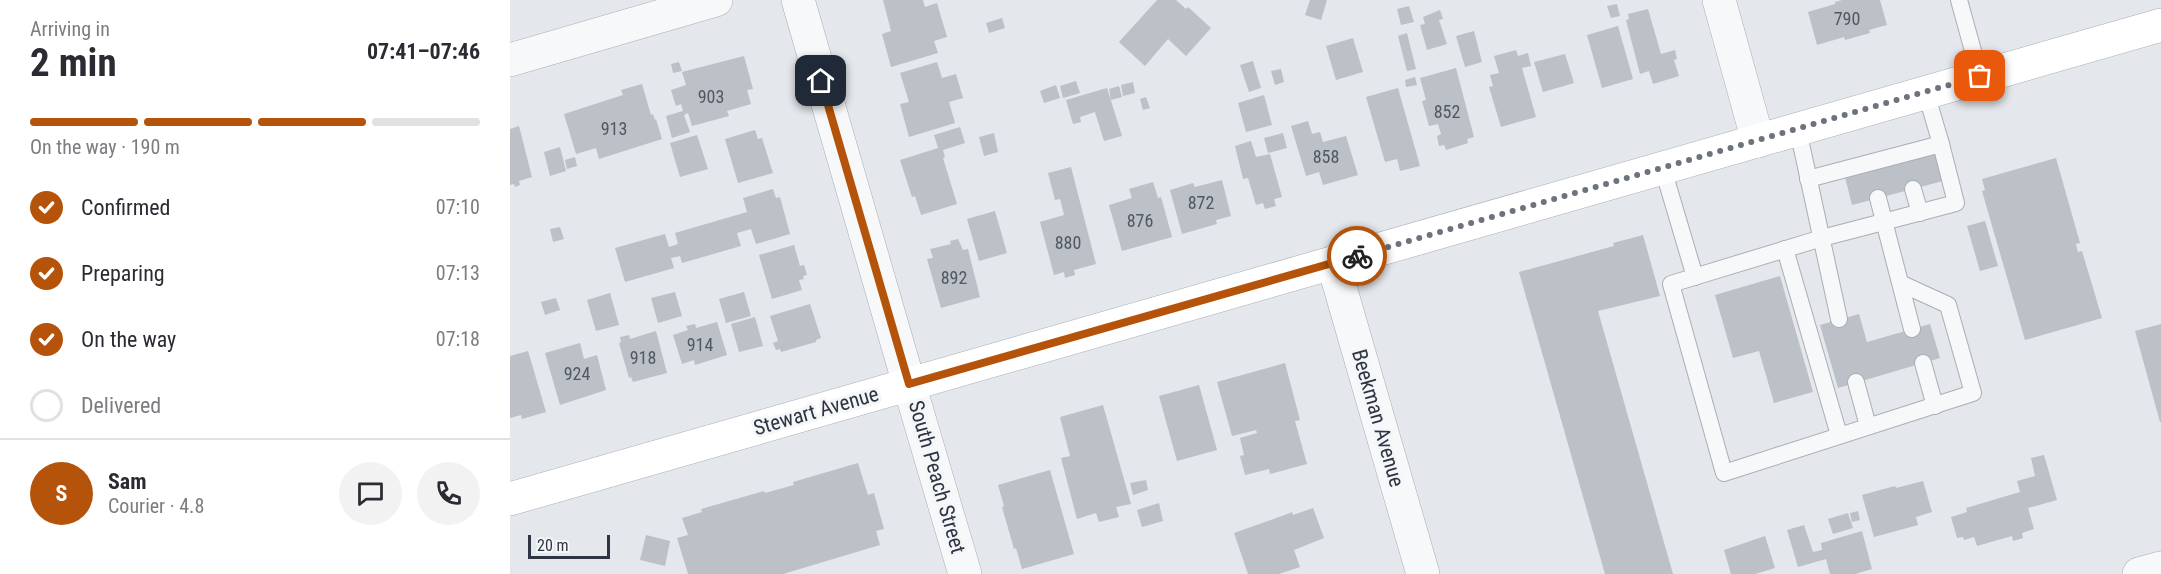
<!DOCTYPE html>
<html lang="en">
<head>
<meta charset="utf-8">
<style>
	:root { --surface:#fff; --page:#f2f2f3; --text:#2b2b33; --muted:#7c7c81; --line:#e1e1e2; --accent:#b45309 }
	body { margin:0; font-family:"Roboto Condensed",sans-serif; background:var(--page); color:var(--text); height:100vh; display:flex; flex-direction:column; font-size:22px; white-space:nowrap }
	* { box-sizing:border-box; margin:0 }
	p { font-size:20px; color:var(--muted) }
	.icon { flex:none; width:33px; height:33px; fill:none; stroke:currentColor; stroke-width:2; stroke-linecap:round; stroke-linejoin:round }
	.map { position:relative; flex:1; overflow:hidden }
	.details { display:flex; flex-direction:column; background:var(--surface); width:510px }
	.details>* { flex:none }
	.scale { position:absolute; left:18px; bottom:15px; width:82px; box-sizing:border-box; padding-left:6px; border:3px solid #2d3442; border-top:0; font-size:16px; line-height:21px; white-space:nowrap; color:#2d3442; -webkit-text-stroke:4px #f4f6f8; paint-order:stroke }
	.pin { position:absolute; display:grid; place-items:center; width:51px; height:51px; color:#fff; margin:-26px; border-radius:12px; box-shadow:0 3px 9px #0006 }
	.courier { position:absolute; display:grid; place-items:center; width:60px; height:60px; margin:-30px; border:4px solid #b45309; border-radius:50%; background:#fff; color:#222; box-shadow:0 2px 8px #0007 }
	.head em { font-style:normal; font-weight:700 }
	.head div { display:flex; flex-direction:column-reverse }
	.head { display:flex; align-items:center; justify-content:space-between; height:102px; padding:0 30px }
	h1 { font-size:39px; font-weight:700; line-height:45px }
	.bar { display:grid; grid-template-columns:repeat(4,1fr); gap:9px 6px; align-content:center; height:72px; padding:0 30px }
	.bar i { height:8px; border-radius:4px; background:var(--line) }
	.bar .selected { background:var(--accent) }
	.bar p { grid-column:span 4 }
	.line { display:flex; align-items:center; gap:15px; padding:0 30px; border-top:2px solid var(--line) }
	.line div { flex:1 }
	.round { display:grid; place-items:center; flex:none; width:63px; height:63px; border-radius:32px; background:var(--page) }
	ol { padding:0 30px; list-style:none }
	li { display:flex; align-items:center; gap:18px; height:66px }
	li p { margin-inline-start:auto }
	li .icon { padding:6px; border-radius:50%; background:var(--accent); color:#fff; stroke-width:4 }
	li:last-child { color:var(--muted) }
	li i { width:33px; height:33px; border:3px solid var(--line); border-radius:50% }
	main { display:flex; flex:1; min-height:0 }
	.map>svg:first-child { display:block }
	.building { fill:#bcc0c7 }
	.lines { fill:none; stroke-linecap:round; stroke-linejoin:round }
	.service-casing { stroke:#a9aeb5; stroke-width:18 }
	.minor-casing { stroke:#a9aeb5; stroke-width:34 }
	.tertiary-casing { stroke:#a9aeb5; stroke-width:34 }
	.secondary-casing { stroke:#a9aeb5; stroke-width:34 }
	.service { stroke:#f7f8f9; stroke-width:16 }
	.minor { stroke:#f7f8f9; stroke-width:33 }
	.tertiary { stroke:#f7f8f9; stroke-width:33 }
	.secondary { stroke:#fff; stroke-width:33 }
	.done { stroke:#6d737d; stroke-width:6; stroke-dasharray:0 10.8 }
	.route { stroke:#b45309; stroke-width:8 }
	.labels { text-anchor:middle; stroke-width:6; stroke-linejoin:round; paint-order:stroke }
	.number-label { font-size:18px; fill:#515763 }
	.street-label { font-size:21px; fill:#2d3442; stroke:#f4f6f8 }
</style>
</head>
<body>
<main>
<section class="details">
<div class="head"><div><h1>2 min</h1><p>Arriving in</p></div><em>07:41–07:46</em></div>
<div class="bar"><i class="selected"></i><i class="selected"></i><i class="selected"></i><i></i><p>On the way · 190 m</p></div>
<ol>
<li><svg class="icon" aria-label="check" viewBox="0 0 24 24"><path d="M5 12l5 5 9-10"/></svg>Confirmed<p>07:10</p></li>
<li><svg class="icon" aria-label="check" viewBox="0 0 24 24"><path d="M5 12l5 5 9-10"/></svg>Preparing<p>07:13</p></li>
<li><svg class="icon" aria-label="check" viewBox="0 0 24 24"><path d="M5 12l5 5 9-10"/></svg>On the way<p>07:18</p></li>
<li><i></i>Delivered</li>
</ol>
<div class="line" style="height:108px"><b class="round" style="background:var(--accent);color:#fff">S</b><div><b>Sam</b><p>Courier · 4.8</p></div><a class="round"><svg class="icon" aria-label="chat" viewBox="0 0 24 24"><path d="M4 5h16v11H9l-5 4z"/></svg></a><a class="round"><svg class="icon" aria-label="phone" viewBox="0 0 24 24"><path d="M5 4h4l2 5-3 2q2 4 5 5l2-3 5 2v4C11 20 4 13 5 4z"/></svg></a></div>
</section>
<div class="map">
<svg width="1651" height="574" viewBox="0 0 1651 574">
	<rect width="100%" height="100%" fill="#e4e7eb"/>
	<g class="building">
		<path d="M373,0H413L415,7L427,3L437,37L424,41L428,53L381,67L372,34L381,31Z"/>
		<path d="M647,0H666L676,9L678,7L701,28L676,56L658,39L635,66L609,42Z"/>
		<path d="M800,0H817L811,20L795,15Z"/>
		<path d="M1332,0H1370L1377,25L1359,30L1360,33L1335,40L1334,37L1307,45L1298,12L1325,4V2Z"/>
		<path d="M1107,4L1110,16L1101,18L1097,6Z"/>
		<path d="M899,6L904,22L891,25L887,9Z"/>
		<path d="M1138,9L1151,54L1165,50L1167,59L1164,60L1169,76L1143,84L1139,71L1130,74L1116,20L1119,19L1118,14Z"/>
		<path d="M930,10L933,19L929,20L937,44L917,50L910,25L915,24L913,17Z"/>
		<path d="M492,18L495,28L479,33L476,23Z"/>
		<path d="M1108,26L1123,79L1092,88L1077,35Z"/>
		<path d="M964,31L972,62L955,67L946,36Z"/>
		<path d="M897,33L906,69L897,71L888,36Z"/>
		<path d="M843,38L853,72L826,80L816,46Z"/>
		<path d="M1006,50L1008,56L1018,53L1021,66L1012,68L1026,117L991,127L979,87L983,86L980,75L989,73L984,56Z"/>
		<path d="M1055,54L1064,83L1033,92L1024,62Z"/>
		<path d="M234,56L243,89L237,90L241,104L217,111L219,116L182,126L178,113L174,115L180,132L162,138L156,116L173,111L171,104L166,106L161,90L176,85L172,72Z"/>
		<path d="M743,61L751,88L739,92L730,65Z"/>
		<path d="M169,62L172,71L163,73L161,64Z"/>
		<path d="M427,62L432,78L446,74L453,98L439,102L445,123L399,137L390,104L399,102L390,73Z"/>
		<path d="M946,68L964,137L957,139L958,143L936,150L934,145L929,146L927,136L931,134L928,124L919,126L912,101L916,100L910,78Z"/>
		<path d="M771,69L774,82L765,85L761,71Z"/>
		<path d="M905,77L907,85L896,87L895,80Z"/>
		<path d="M566,81L570,93L553,98L550,86Z"/>
		<path d="M623,82L625,93L613,96L611,85Z"/>
		<path d="M132,84L141,115L143,114L145,120L146,119L152,139L89,159L86,148L66,154L54,114L113,95L111,90Z"/>
		<path d="M546,85L550,98L534,103L530,91Z"/>
		<path d="M609,86L612,97L601,100L599,89Z"/>
		<path d="M597,88L612,136L594,141L585,112L570,117L571,122L563,124L556,100Z"/>
		<path d="M888,88L910,166L890,171L887,159L875,162L856,97Z"/>
		<path d="M754,95L762,125L736,132L728,103Z"/>
		<path d="M636,97L640,108L633,110L630,99Z"/>
		<path d="M798,121L802,134L810,132L813,142L836,136L848,175L813,185L809,172L796,176L781,126Z"/>
		<path d="M9,126L22,177L9,181L10,185L5,187L4,184L0,185V129Z"/>
		<path d="M450,127L455,143L433,150L435,157L433,158L447,204L411,215L405,196L402,197L390,160L428,148L424,135Z"/>
		<path d="M245,130L248,139L252,138L263,173L228,183L215,139Z"/>
		<path d="M484,133L488,152L474,156L469,137Z"/>
		<path d="M773,133L777,148L758,153L754,138Z"/>
		<path d="M187,135L198,169L170,177L160,143Z"/>
		<path d="M741,141L746,157L760,154L772,197L764,199L766,206L755,209L753,203L746,205L738,178L733,179L725,146Z"/>
		<path d="M50,147L56,171L40,176L34,152Z"/>
		<path d="M1426,154L1433,181L1342,205L1335,177Z"/>
		<path d="M65,157L67,166L57,169L55,160Z"/>
		<path d="M1546,158L1570,243L1566,244L1568,252L1572,251L1592,318L1515,340L1472,191L1475,190L1472,179Z"/>
		<path d="M561,167L586,264L564,270L565,275L555,278L554,272L544,275L530,222L554,215L550,199L545,200L538,173Z"/>
		<path d="M712,180L721,216L706,220L707,224L672,234L660,190L683,183L685,187Z"/>
		<path d="M643,182L648,198L651,197L662,237L612,251L599,205L622,198L619,189Z"/>
		<path d="M263,189L266,198L270,197L280,234L246,244L241,229L227,233L231,246L172,263L170,256L161,258L164,268L115,282L105,248L155,234L159,247L168,244L165,233L237,212L233,198Z"/>
		<path d="M485,211L497,253L469,261L457,219Z"/>
		<path d="M1475,221L1488,266L1470,271L1457,226Z"/>
		<path d="M50,227L54,239L43,242L40,229Z"/>
		<path d="M1133,235L1150,296L1088,311L1163,574H1095L1009,272L1104,246L1103,243Z"/>
		<path d="M448,239L453,250L458,249L470,297L431,308L417,259L423,258L420,249L441,244L440,241Z"/>
		<path d="M284,245L290,266L294,265L297,275L293,276L294,279L289,280L292,290L262,299L249,255Z"/>
		<path d="M1270,276L1303,392L1264,403L1249,351L1223,358L1205,295Z"/>
		<path d="M165,292L172,316L148,323L141,298Z"/>
		<path d="M234,292L241,316L216,323L209,299Z"/>
		<path d="M100,293L109,325L86,331L77,300Z"/>
		<path d="M46,298L50,310L35,315L31,302Z"/>
		<path d="M300,304L311,338L306,340V342L271,352L270,349L266,350L263,343L268,341L260,316Z"/>
		<path d="M1349,314L1357,342L1420,324L1430,358L1328,388L1310,325Z"/>
		<path d="M245,317L253,346L229,352L221,324Z"/>
		<path d="M207,322L217,355L185,365L184,360L172,364L163,335L178,330L176,326L185,324L186,328Z"/>
		<path d="M1651,324V422H1650L1625,331Z"/>
		<path d="M146,331L157,373L123,382L121,377L119,378L109,343L111,342L110,337L119,335L120,339Z"/>
		<path d="M70,343L74,359L87,355L96,390L50,405L35,353Z"/>
		<path d="M18,351L36,412L12,419L11,415L0,418V356Z"/>
		<path d="M775,363L790,420L785,421L797,464L760,474L759,469L735,475L730,456L734,455L730,438L747,433L746,430L722,436L707,382Z"/>
		<path d="M689,385L707,450L667,461L649,396Z"/>
		<path d="M593,405L621,504L606,507L609,517L589,522L586,513L567,519L551,458L560,456L550,417Z"/>
		<path d="M1534,455L1547,500L1518,508L1524,529L1512,533L1513,538L1503,541L1502,536L1467,546L1464,537L1454,540L1453,537L1447,538L1441,517L1457,512L1456,508L1510,492L1507,481L1525,476L1521,458Z"/>
		<path d="M348,463L358,495L364,493L374,529L366,531L370,545L273,574H178L167,538L178,535L172,518L192,512L191,509L254,491L255,493L284,485L283,482Z"/>
		<path d="M540,470L564,554L512,569L506,548L504,549L492,507L494,506L488,485Z"/>
		<path d="M636,480L638,490L623,495L620,483Z"/>
		<path d="M1413,481L1422,512L1406,517L1408,525L1364,537L1352,495L1385,486L1386,488Z"/>
		<path d="M649,503L653,521L632,527L627,510Z"/>
		<path d="M803,508L814,538L784,550L790,567L769,574H738L724,533L780,513L782,512L783,515Z"/>
		<path d="M1348,511L1350,520L1342,522L1340,513Z"/>
		<path d="M1338,513L1343,528L1323,534L1318,519Z"/>
		<path d="M1294,525L1303,552L1312,550L1311,543L1352,531L1362,569L1345,574H1320L1316,559L1288,567L1277,530Z"/>
		<path d="M136,535L160,541L155,566L130,560Z"/>
		<path d="M1255,536L1265,568L1245,574H1221L1214,550Z"/>
	</g>
	<g class="lines">
		<defs>
			<g id="service">
				<path d="M1449,0L1470,76"/>
				<path d="M1416,93L1431,144"/>
				<path d="M1288,130L1329,319"/>
				<path d="M1153,169L1185,277"/>
				<path d="M1298,179L1431,144L1446,203L1312,238L1161,284L1214,473L1463,393L1438,305L1392,284"/>
				<path d="M1403,189L1410,213"/>
				<path d="M1368,198L1402,329"/>
				<path d="M1275,249L1329,435"/>
				<path d="M1413,363L1425,406"/>
				<path d="M1346,382L1358,426"/>
			</g>
			<g id="minor">
				<path d="M288,0L399,384"/>
				<path d="M1209,0L1248,141"/>
				<path d="M0,60L206,0"/>
				<path d="M823,263L913,574"/>
				<path d="M1629,574L1651,568"/>
			</g>
			<path id="tertiary" d="M399,384L455,574"/>
			<path id="secondary" d="M0,499L1651,25"/>
		</defs>
		<use href="#service" class="service-casing"/>
		<use href="#minor" class="minor-casing"/>
		<use href="#tertiary" class="tertiary-casing"/>
		<use href="#secondary" class="secondary-casing"/>
		<use href="#service" class="service"/>
		<use href="#minor" class="minor"/>
		<use href="#tertiary" class="tertiary"/>
		<use href="#secondary" class="secondary"/>
	</g>
	<g class="lines">
		<path class="done" d="M847,256L1470,76"/>
		<path class="route" d="M311,81L399,384L847,256"/>
	</g>
	<g class="labels">
		<g class="number-label">
			<text x="1337" y="25">790</text>
			<text x="201" y="103">903</text>
			<text x="937" y="118">852</text>
			<text x="104" y="135">913</text>
			<text x="816" y="163">858</text>
			<text x="691" y="209">872</text>
			<text x="630" y="227">876</text>
			<text x="558" y="249">880</text>
			<text x="444" y="284">892</text>
			<text x="190" y="351">914</text>
			<text x="133" y="364">918</text>
			<text x="67" y="380">924</text>
		</g>
		<g class="street-label">
			<text transform="translate(306 411) rotate(-16)" y="7">Stewart Avenue</text>
			<text transform="translate(868 418) rotate(74)" y="7">Beekman Avenue</text>
			<text transform="translate(427 477) rotate(74)" y="7">South Peach Street</text>
		</g>
	</g>
</svg>
<div class="scale">20 m</div>
<div class="pin" style="left:1470px;top:76px;background:#ea580c"><svg class="icon" aria-label="bag" viewBox="0 0 24 24"><path d="M5 8h14l-1 12H6zM9 8a3 3 0 0 1 6 0"/></svg></div>
<div class="pin" style="left:311px;top:81px;background:#1f2937"><svg class="icon" aria-label="home" viewBox="0 0 24 24"><path d="M3 11l9-7 9 7M6 9v11h12V9"/></svg></div>
<div class="courier" style="left:847px;top:256px"><svg class="icon" aria-label="bike" viewBox="0 0 24 24"><circle cx="6" cy="16" r="4"/><circle cx="18" cy="16" r="4"/><path d="M6 16l4-8h5l3 8M10 8l3 8H6M13 5h3"/></svg></div>
</div>
</main>
</body>
</html>
